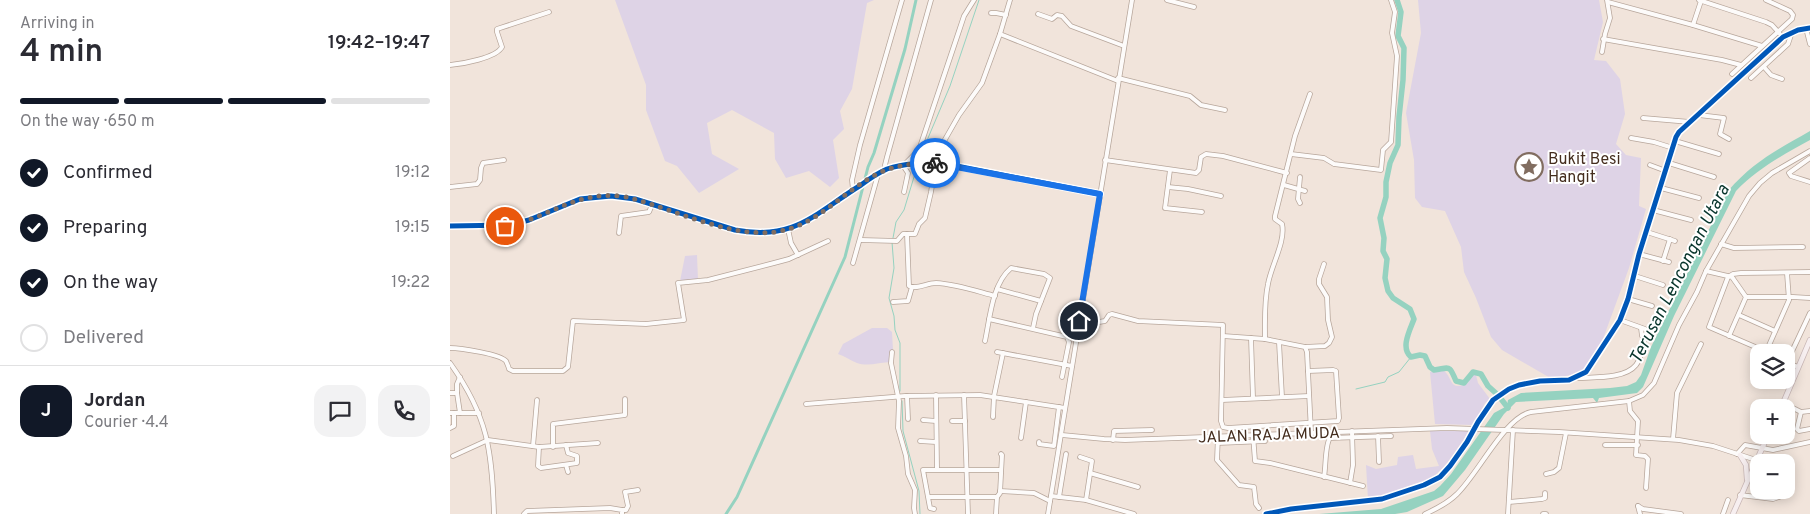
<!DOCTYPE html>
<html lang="en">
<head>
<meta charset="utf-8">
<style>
	:root { --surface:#fff; --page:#f2f2f3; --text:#2b2b33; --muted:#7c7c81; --line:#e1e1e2; --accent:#111827 }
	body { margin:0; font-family:Overpass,sans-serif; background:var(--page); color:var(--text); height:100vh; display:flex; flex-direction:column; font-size:19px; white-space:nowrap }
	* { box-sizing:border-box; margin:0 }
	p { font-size:16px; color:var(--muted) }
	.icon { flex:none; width:28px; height:28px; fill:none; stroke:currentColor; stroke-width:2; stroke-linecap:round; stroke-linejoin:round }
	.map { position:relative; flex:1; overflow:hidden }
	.side { display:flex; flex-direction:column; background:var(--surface); width:450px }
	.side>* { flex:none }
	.tools { position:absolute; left:1300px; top:344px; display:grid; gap:10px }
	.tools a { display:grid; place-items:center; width:45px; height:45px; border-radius:10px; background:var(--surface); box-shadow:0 2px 12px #0003; font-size:25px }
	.pin { position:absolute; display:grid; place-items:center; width:42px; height:42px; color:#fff; margin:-21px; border:2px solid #fff; border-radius:50%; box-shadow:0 1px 5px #0007 }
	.courier { position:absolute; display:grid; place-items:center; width:50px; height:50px; margin:-25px; border:4px solid #1a73e8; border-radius:50%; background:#fff; color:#222; box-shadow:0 1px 6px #0007 }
	.headline em { font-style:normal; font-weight:600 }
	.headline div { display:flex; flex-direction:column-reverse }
	.headline { display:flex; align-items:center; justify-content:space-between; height:85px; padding:0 20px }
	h1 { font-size:32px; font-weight:600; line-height:38px }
	.bar { display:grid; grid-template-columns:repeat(4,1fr); gap:8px 5px; align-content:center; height:60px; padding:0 20px }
	.bar i { height:6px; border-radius:4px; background:var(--line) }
	.bar .current { background:var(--accent) }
	.bar p { grid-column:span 4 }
	.line { display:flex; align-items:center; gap:12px; padding:0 20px; border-top:1px solid var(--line) }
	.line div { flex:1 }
	.round { display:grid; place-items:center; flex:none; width:52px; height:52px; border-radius:15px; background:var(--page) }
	ol { padding:0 20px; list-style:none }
	li { display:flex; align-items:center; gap:15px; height:55px }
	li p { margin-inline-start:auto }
	li .icon { padding:5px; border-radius:50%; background:var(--accent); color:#fff; stroke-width:4 }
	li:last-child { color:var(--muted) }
	li i { width:28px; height:28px; border:2px solid var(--line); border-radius:50% }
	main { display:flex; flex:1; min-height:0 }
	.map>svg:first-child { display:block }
	.green { fill:#ded3e6 }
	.water { fill:#95d2c0 }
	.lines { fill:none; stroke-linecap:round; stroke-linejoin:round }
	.stream { stroke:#95d2c0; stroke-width:1 }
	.canal { stroke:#95d2c0; stroke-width:3 }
	.river { stroke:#95d2c0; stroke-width:5.5 }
	.minor-casing { stroke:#b7a69b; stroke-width:5.5 }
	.major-casing { stroke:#c9b7b6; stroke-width:6 }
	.minor { stroke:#fdfbfa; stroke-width:4 }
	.major { stroke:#f7eff0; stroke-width:4.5 }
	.cycleway-casing { stroke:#fff; stroke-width:8 }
	.cycleway { stroke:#0057b8; stroke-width:5 }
	.done { stroke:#816d60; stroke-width:5; stroke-dasharray:0 9 }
	.route { stroke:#1a73e8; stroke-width:6 }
	.labels { text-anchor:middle; stroke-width:4; stroke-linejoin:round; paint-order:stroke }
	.poi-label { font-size:16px; fill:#442d1e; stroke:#fff; text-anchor:start }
	.street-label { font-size:16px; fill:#442d1e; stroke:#fff }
	.water-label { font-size:18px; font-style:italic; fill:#08352c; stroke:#fff }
</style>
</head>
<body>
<main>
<section class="side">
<div class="headline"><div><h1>4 min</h1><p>Arriving in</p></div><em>19:42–19:47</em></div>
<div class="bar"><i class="current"></i><i class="current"></i><i class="current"></i><i></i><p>On the way · 650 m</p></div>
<ol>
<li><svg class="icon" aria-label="check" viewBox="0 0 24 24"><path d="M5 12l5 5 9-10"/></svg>Confirmed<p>19:12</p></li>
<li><svg class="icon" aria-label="check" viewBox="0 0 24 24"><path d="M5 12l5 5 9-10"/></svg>Preparing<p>19:15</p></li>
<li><svg class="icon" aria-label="check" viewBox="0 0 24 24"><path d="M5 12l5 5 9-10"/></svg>On the way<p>19:22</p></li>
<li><i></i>Delivered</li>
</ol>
<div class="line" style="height:90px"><b class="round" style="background:var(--accent);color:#fff">J</b><div><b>Jordan</b><p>Courier · 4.4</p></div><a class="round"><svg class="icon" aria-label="chat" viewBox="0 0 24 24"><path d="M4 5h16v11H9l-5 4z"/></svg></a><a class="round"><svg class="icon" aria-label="phone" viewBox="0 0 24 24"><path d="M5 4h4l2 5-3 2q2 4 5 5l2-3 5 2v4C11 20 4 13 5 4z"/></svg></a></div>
</section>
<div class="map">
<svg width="1360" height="514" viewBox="0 0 1360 514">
	<rect width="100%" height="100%" fill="#f1e4db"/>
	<g class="green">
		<path d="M165,0H424L417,3L402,89L390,111L394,129L383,140L389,178L380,187L359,171L336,178L325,159L324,133L282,110L257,123L262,154L289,169L249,193L227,166L215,161L196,110V85Z"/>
		<path d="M968,0H1149L1153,22L1144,60L1156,61L1170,79L1175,114L1166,144L1176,155L1191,158L1189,206L1196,209L1179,268L1150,347L1134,372L1102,379L1052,350L1041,337L1026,298L1014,272L1011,247L995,211L972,207L965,198L964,160L956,113L971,33Z"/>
		<path d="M247,255L248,280L230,281L235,256Z"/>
		<path d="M422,328H437L442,332L443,350L441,354V362C430,362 418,367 407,363C401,361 395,356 388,354L393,344Z"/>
		<path d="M993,370C1004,378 998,392 1018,383L1021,374L1026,375L1028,383L1040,399L1035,403L1024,425L985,424L980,372Z"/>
		<path d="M980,431H1019C1009,446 999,464 985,475C967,489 940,495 918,499L916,465L926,469L947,465L948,457L963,455L966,469L989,466L982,449Z"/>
	</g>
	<path class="water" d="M1360,131V140C1333,155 1308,168 1286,191L1224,316L1193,387L1187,393L1149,398L1147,403L1143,398L1066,402L1054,414L1015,470L993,496L957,512L945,514H869L931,509L984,491L990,486L1001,474L1044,413L1057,406L1058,400L1071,393L1160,388L1177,386L1186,382L1191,375L1201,347L1278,191C1304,161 1327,150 1360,131Z"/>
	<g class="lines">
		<g class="stream">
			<path d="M443,238L446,222L454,210L470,157L500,86L529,0"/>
			<path d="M442,242L444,268L439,298L444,316L445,330L450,343V391"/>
			<path d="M906,389L935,382L938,377L949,372L961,357"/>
			<path d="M452,401L453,431L469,491L470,514"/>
		</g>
		<path class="canal" d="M276,514L287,497L395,257L418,167L424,153L455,49L466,0"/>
		<path class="river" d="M947,0L951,12L948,36L954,48L953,80L949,117L948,145L940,163L936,182V197L930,218L934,238L933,251L937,259L935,278L938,291L943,298L960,309L964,319C960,330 950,348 961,357L970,355L975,356L980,367L984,370C1000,368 999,364 1006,381L1014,383L1023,372L1031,374L1038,386L1048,395L1058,408"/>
		<defs>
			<g id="minor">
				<path d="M717,0L744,7"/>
				<path d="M1249,0L1316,22L1322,25L1330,34"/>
				<path d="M1158,2L1243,25L1312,46"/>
				<path d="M541,13H546L556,15"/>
				<path d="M588,14L602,19L607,15L612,16L621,26L674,46"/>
				<path d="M1243,25L1251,1"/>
				<path d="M1356,28L1360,44"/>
				<path d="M550,34L668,81"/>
				<path d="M1153,39L1272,60L1291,65"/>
				<path d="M1152,52L1155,34L1160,18L1157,0"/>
				<path d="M0,65C12,64 46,58 52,47L47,32V29L99,12"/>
				<path d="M1314,67L1321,75L1332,79"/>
				<path d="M1282,74L1342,19L1343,15L1340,11L1316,0"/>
				<path d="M668,78L740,96L751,105L775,110"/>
				<path d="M1301,78L1338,44L1342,32"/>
				<path d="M1249,115L1274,118L1270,134L1279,139"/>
				<path d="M1193,118L1240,122"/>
				<path d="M1181,138L1204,142L1223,148"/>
				<path d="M1225,141L1269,154"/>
				<path d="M841,154L874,158L884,164L931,170L933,150L941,142L947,56L942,33L945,12L941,0"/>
				<path d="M1360,158L1339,173L1341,176L1360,182"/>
				<path d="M655,160L746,173L749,170L751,157L756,154L773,156L837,173"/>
				<path d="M1219,163L1264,177"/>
				<path d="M1200,165L1216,171"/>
				<path d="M436,170L435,165L437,157L481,0"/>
				<path d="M720,170L715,208L752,212"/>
				<path d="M834,185L855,191"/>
				<path d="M0,187L27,184L30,180L31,168L33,163L54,160"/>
				<path d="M718,187L738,189L771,196"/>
				<path d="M1211,188L1249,198"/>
				<path d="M403,190L402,180L410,145L452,0"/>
				<path d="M454,192L458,173L454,167V165L467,152L470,147L509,31L514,16L524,0"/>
				<path d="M850,203L848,199L850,177"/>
				<path d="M1203,210L1241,220"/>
				<path d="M0,226L60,225L79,220L130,199L161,196L185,199L285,230C345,241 364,214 411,185C419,179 428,173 437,169C455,163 473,163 491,163L650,194"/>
				<path d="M338,229L341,243L348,255"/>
				<path d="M1197,232L1225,241"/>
				<path d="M169,233L171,216L199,212L202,205"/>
				<path d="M457,234L459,286C468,290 476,283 486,283C506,284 526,291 545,296"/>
				<path d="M411,240L447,241L453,234H465L469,224L475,218L481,192L484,173L492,161L489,156V150L509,115L532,83L550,34L560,0"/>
				<path d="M1271,244L1284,248L1353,247"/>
				<path d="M1189,254L1219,262"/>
				<path d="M1213,261L1220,239"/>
				<path d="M403,263L427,178L426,176"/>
				<path d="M1256,271L1282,277L1296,297"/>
				<path d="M1185,276L1213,285"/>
				<path d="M547,289L591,301"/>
				<path d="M1178,299L1202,306"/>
				<path d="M443,302L458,301L462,287"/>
				<path d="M1289,315L1325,331"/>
				<path d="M630,318L649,322L655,321L659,315L662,314L688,321L773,325L771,421L773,427L778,428L888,421L889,418L886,371L883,370L858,371"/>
				<path d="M539,319L617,337L619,342L612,377"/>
				<path d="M1170,320L1195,329"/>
				<path d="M773,336L815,339L855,347L857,352L861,432"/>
				<path d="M1279,336L1296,297H1343L1360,298"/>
				<path d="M801,338L803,398"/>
				<path d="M815,339C815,321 814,302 818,284C821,266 836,241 832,224L825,219V216L845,136L860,94"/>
				<path d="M535,341C540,318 542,284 561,268L594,274L600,278L586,314L583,328"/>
				<path d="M829,342L832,397"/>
				<path d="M855,347L875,346L879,343L882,337L878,320L877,297L869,284V279L874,264"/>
				<path d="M0,348C10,348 50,354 56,361C56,361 59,368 59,369L63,371H113L118,367L123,321L196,324L234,320L228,283L258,280L324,263L339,259L378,241"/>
				<path d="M442,352L441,363L449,401L448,428L456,456L458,474L465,490L464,508L465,514"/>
				<path d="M547,352L622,366"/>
				<path d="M1316,352L1339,300L1337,273"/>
				<path d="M1317,352L1259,327L1278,277L1283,274L1291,273L1360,272"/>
				<path d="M1336,362L1348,367"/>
				<path d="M1337,362L1360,313"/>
				<path d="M0,363C38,416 42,451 44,514"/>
				<path d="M1129,378C1144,377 1175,379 1186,365C1191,359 1193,346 1195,339L1192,336L1191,328"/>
				<path d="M0,393H7V384L10,377"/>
				<path d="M7,393L10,413"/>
				<path d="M486,395L487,469"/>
				<path d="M514,395L518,514"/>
				<path d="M457,396L458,419"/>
				<path d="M772,400L859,396"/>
				<path d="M1179,401L1180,411L1188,421L1186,455L1195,456L1198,459L1196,488"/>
				<path d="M1333,403L1351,412L1360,411"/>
				<path d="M356,404L455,396L530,395L615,408"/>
				<path d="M1351,412L1347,429L1349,431L1360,429"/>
				<path d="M0,413H29"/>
				<path d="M543,417L544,396L553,353"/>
				<path d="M473,420L486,421"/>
				<path d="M502,421H515"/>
				<path d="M0,428L4,426V413"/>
				<path d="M612,435L654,439L675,440L997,428L1109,432L1229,440L1263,446L1306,460"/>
				<path d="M803,435L805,461L820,463L913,486"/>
				<path d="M768,436L767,460L789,485L804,487L806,504L809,508"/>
				<path d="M928,436L929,462"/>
				<path d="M1326,436V435"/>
				<path d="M571,438L576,402"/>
				<path d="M1223,439L1227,393L1251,344"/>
				<path d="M663,440L664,431L702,430"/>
				<path d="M470,441L486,442"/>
				<path d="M589,442V444L604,446L609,407"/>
				<path d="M768,443L815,441"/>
				<path d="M1155,445H1188"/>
				<path d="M83,446L87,400"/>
				<path d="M89,447L88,466L91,468L127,463V456L118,453L116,445"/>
				<path d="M103,447V424L175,415V399"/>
				<path d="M1287,454L1295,445L1323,450L1360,442"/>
				<path d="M3,456L38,440L89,447L148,443"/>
				<path d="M630,457L642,461L636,500"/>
				<path d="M116,465L118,472"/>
				<path d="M640,473L688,487"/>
				<path d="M1096,474L1104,472L1109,468L1116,433"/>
				<path d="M874,477C876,467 875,444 880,438L941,436"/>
				<path d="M900,483L903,465L902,431"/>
				<path d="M550,491L584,493L600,501"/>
				<path d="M1290,495L1323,499L1340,493"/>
				<path d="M601,496L636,500L684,514"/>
				<path d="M479,497H547"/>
				<path d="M609,497L616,454"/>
				<path d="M1059,502L1092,499L1095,498V493"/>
				<path d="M1188,506L1193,509L1231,514"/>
				<path d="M1188,506L1190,514"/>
				<path d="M484,509L480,508L473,470H551"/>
				<path d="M172,510H176L178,506L175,492L188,490"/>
				<path d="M74,514L77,511L160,508L172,510V514"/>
				<path d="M546,514L547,497L550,493L552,455L551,454"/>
				<path d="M598,514L682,0"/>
				<path d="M816,514L841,509L932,499L974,485L990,477L1000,466L1017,442L1028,422L1043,400L1059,389L1069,385L1090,381L1119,380L1136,372L1170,320L1178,299L1189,254L1226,137L1229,132L1333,37L1348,30L1360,28"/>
				<path d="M975,514C986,509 998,503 1007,494C1028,474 1055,417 1081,412L1179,401L1193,395L1204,383L1229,325L1247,292L1256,271L1299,196L1310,183L1322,173L1360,151"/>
				<path d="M1058,514L1063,430"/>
				<path d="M1093,514H1096"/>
				<path d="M1273,514L1278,500"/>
			</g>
			<g id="major">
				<path d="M1331,408L1360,340"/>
				<path d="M1290,455L1296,465L1297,479"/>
				<path d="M1283,514L1318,435"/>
			</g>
		</defs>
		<use href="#minor" class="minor-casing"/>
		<use href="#major" class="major-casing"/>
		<use href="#minor" class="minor"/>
		<use href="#major" class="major"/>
		<defs>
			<g id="cycleway">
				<path d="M0,226L60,225L79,220L130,199L161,196L185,199L285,230C345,241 364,214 411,185C419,179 428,173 437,169C455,163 473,163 491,163L650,194"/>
				<path d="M816,514L841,509L932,499L974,485L990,477L1000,466L1017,442L1028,422L1043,400L1059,389L1069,385L1090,381L1119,380L1136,372L1170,320L1178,299L1189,254L1226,137L1229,132L1333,37L1348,30L1360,28"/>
			</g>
		</defs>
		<use href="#cycleway" class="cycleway-casing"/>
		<use href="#cycleway" class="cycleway"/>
	</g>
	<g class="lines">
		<path class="done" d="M55,226C97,219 125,191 171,196C183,198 193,202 204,205C239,217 288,237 325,232C370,226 396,186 436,170C452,164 468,163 485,163"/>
		<path class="route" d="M485,163L650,194L629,321"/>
	</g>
	<defs>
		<symbol id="sight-ring" viewBox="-11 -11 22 22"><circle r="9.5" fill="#fff" stroke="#816d60" stroke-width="1.5"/><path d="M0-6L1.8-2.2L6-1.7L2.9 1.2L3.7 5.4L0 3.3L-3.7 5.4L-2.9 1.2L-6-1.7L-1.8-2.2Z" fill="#816d60"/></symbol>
	</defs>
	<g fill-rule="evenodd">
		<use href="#sight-ring" x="1063" y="151" width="32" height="32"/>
	</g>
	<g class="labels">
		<g class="poi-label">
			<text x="1098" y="164">Bukit Besi<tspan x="1098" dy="18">Hangit</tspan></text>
		</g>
		<g class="street-label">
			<text transform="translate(819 434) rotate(-2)" y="6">JALAN RAJA MUDA</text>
		</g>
		<g class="water-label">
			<text transform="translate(1229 274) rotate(-63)" y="6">Terusan Lencongan Utara</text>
		</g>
	</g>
</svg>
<div class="tools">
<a><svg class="icon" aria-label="layers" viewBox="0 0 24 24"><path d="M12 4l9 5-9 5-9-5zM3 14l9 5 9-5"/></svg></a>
<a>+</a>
<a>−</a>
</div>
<div class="pin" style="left:55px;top:226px;background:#ea580c"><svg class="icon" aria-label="bag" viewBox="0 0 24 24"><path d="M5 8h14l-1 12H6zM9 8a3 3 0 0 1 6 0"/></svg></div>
<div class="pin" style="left:629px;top:321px;background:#1f2937"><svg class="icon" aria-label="home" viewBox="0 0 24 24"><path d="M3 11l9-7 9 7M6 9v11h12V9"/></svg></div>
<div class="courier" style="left:485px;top:163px"><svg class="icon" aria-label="bike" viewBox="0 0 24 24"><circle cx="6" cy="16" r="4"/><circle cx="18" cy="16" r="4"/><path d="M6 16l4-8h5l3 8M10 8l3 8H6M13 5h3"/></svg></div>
</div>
</main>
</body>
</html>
